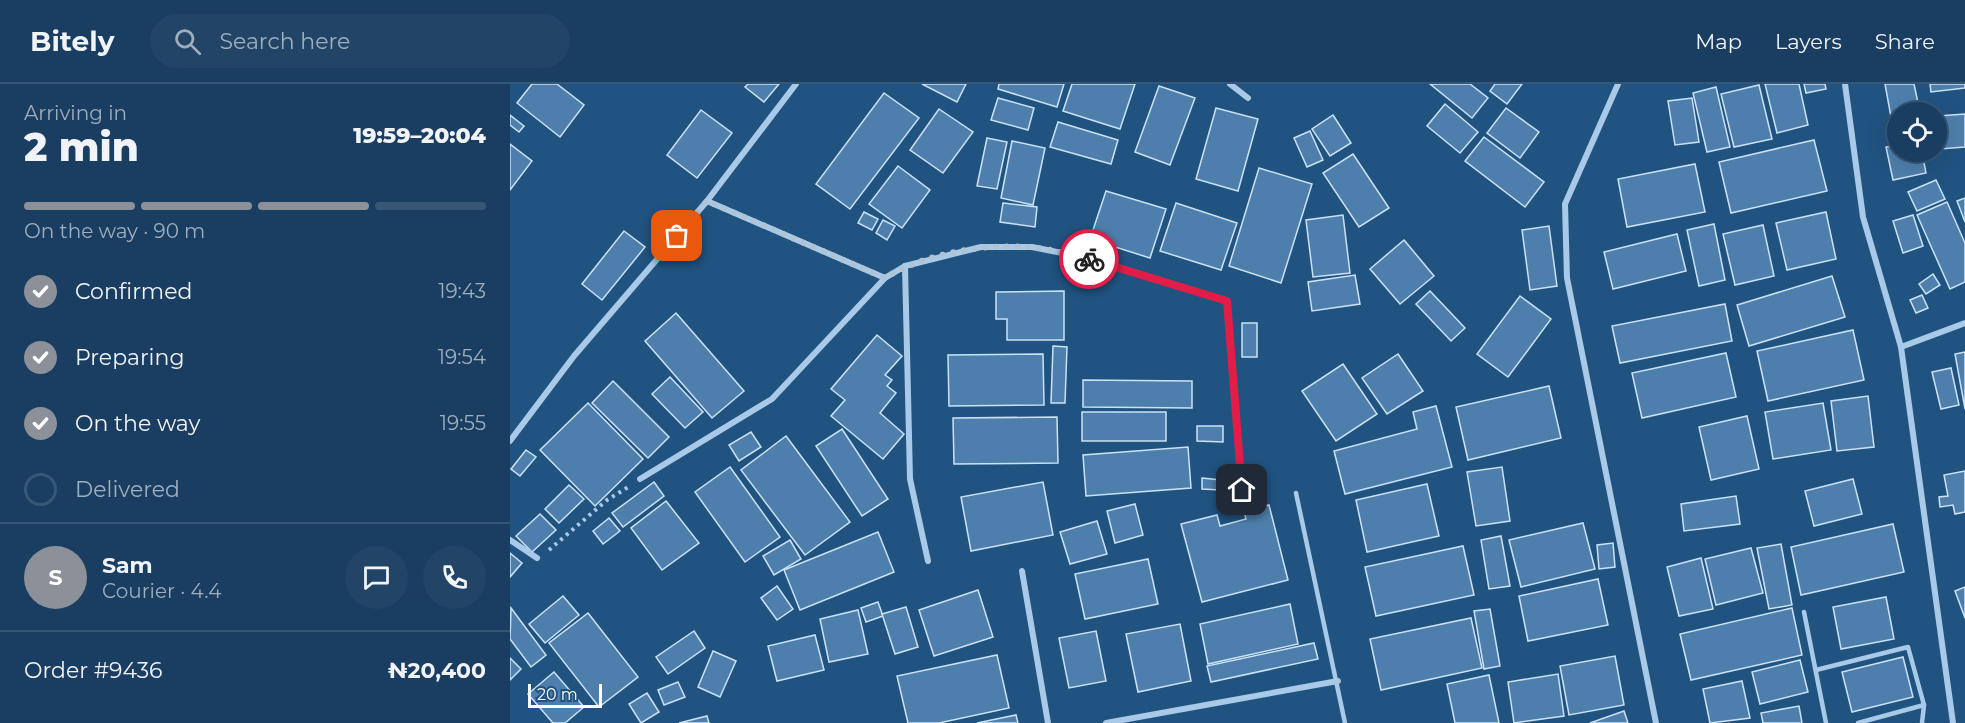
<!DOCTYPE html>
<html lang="en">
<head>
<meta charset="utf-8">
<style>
	:root { --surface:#193e61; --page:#224567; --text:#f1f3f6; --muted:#9faebd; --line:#375776; --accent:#8c9099 }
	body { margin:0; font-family:Montserrat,sans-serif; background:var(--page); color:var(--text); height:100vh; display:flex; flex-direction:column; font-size:22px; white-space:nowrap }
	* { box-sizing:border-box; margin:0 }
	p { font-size:20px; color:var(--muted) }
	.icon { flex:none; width:33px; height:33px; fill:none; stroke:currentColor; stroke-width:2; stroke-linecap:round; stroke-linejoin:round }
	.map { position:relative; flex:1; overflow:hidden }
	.details { display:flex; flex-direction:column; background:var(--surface); width:510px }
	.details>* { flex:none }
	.fabs { position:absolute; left:1377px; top:18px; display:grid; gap:12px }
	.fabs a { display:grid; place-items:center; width:60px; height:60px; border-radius:50%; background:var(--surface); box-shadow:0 6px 24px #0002,0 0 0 2px var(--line); font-size:30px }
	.scale { position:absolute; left:18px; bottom:15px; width:74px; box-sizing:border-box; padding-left:6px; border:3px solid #fff; border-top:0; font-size:16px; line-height:21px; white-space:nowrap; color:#fff; -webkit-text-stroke:4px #215381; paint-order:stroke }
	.pin { position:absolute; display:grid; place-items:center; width:51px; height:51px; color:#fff; margin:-26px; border-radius:12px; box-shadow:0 3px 9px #0006 }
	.courier { position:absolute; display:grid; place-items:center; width:60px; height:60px; margin:-30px; border:4px solid #e11d48; border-radius:50%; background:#fff; color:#222; box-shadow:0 2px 8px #0007 }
	.summary em { font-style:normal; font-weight:800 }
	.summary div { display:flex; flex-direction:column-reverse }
	.summary { display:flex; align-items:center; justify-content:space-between; height:102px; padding:0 24px }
	h1 { font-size:39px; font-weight:800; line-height:45px }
	.bar { display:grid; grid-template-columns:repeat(4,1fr); gap:9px 6px; align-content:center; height:72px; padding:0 24px }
	.bar i { height:8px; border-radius:4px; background:var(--line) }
	.bar .current { background:var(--accent) }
	.bar p { grid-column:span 4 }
	.line { display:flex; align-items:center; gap:15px; padding:0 24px; border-top:2px solid var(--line) }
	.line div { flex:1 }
	.round { display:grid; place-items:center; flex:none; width:63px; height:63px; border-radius:32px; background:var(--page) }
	ol { padding:0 24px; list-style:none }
	li { display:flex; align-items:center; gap:18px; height:66px }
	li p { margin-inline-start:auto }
	li .icon { padding:6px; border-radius:50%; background:var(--accent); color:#fff; stroke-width:4 }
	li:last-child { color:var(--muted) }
	li i { width:33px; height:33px; border:3px solid var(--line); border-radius:50% }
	header { display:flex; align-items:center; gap:36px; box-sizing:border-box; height:84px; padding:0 30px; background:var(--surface); border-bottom:2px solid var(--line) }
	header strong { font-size:28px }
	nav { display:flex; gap:33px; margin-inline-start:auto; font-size:21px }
	.search { width:420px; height:54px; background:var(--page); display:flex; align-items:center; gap:15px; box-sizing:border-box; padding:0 21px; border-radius:33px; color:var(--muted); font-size:22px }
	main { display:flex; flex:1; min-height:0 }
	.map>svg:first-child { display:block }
	.building { fill:#4e7fac; stroke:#cbe2f6; stroke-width:1.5 }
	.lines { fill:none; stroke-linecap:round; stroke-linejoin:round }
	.path { stroke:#a8cae8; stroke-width:4; stroke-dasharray:3 4.5; stroke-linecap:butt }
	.service { stroke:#a8cae8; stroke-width:4.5 }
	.minor { stroke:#a8cae8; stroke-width:6 }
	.done { stroke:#b1c3d3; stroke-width:6; stroke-dasharray:0 10.8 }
	.route { stroke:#e11d48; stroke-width:8 }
</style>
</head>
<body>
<header>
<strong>Bitely</strong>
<div class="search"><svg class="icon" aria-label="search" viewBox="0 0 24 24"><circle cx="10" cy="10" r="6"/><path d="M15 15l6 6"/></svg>Search here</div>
<nav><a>Map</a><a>Layers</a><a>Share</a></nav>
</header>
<main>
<section class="details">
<div class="summary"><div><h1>2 min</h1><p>Arriving in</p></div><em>19:59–20:04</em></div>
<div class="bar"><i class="current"></i><i class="current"></i><i class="current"></i><i></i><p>On the way · 90 m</p></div>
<ol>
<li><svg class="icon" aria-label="check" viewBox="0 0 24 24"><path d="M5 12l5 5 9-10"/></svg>Confirmed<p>19:43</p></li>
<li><svg class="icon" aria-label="check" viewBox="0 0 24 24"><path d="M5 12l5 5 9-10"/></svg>Preparing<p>19:54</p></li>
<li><svg class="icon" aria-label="check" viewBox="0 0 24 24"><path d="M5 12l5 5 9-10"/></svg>On the way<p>19:55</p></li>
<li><i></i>Delivered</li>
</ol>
<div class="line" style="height:108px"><b class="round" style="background:var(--accent);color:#fff">S</b><div><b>Sam</b><p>Courier · 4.4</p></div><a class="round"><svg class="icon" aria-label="chat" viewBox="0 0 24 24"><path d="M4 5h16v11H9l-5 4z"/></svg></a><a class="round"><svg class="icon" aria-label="phone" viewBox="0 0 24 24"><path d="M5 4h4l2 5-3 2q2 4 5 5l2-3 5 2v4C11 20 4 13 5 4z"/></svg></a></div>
<div class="line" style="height:78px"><div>Order #9436</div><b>₦20,400</b></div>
</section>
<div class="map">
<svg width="1455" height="639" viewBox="0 0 1455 639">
	<rect width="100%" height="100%" fill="#215381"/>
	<g class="building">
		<path d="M22,0H47L74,21L50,53L7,19Z"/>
		<path d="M238,0H269L254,18L235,3Z"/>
		<path d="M412,0H456L447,18Z"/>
		<path d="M489,0H554L547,23L488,5Z"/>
		<path d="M562,0H625L610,45L553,27Z"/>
		<path d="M920,0H960L978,14L962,34Z"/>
		<path d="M985,0H1012L997,20L980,7Z"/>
		<path d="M1255,0H1289L1298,41L1267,49Z"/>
		<path d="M1294,0H1315L1316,5L1296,9Z"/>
		<path d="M1375,0H1404L1410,28H1388V54L1385,55Z"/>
		<path d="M1420,0H1455V4L1421,8Z"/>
		<path d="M1249,1L1262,55L1224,63L1211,10Z"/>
		<path d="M649,2L685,14L660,81L625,68Z"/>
		<path d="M1206,3L1220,63L1197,68L1183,9Z"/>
		<path d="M374,9L409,34L340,125L306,100Z"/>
		<path d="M488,14L524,24L518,46L481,36Z"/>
		<path d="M1182,14L1189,58L1165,61L1158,17Z"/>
		<path d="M935,20L968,48L950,69L917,42Z"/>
		<path d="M706,24L748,35L728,107L686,95Z"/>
		<path d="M996,24L1029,48L1010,74L977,49Z"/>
		<path d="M429,25L463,48L433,89L400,66Z"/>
		<path d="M191,26L222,49L187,94L157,71Z"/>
		<path d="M1455,30V63L1430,65L1428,32Z"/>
		<path d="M0,31L14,42L9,48L0,41Z"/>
		<path d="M823,31L841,59L820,72L802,45Z"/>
		<path d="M548,38L608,56L601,80L540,63Z"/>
		<path d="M800,47L813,76L797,83L784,54Z"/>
		<path d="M974,53L1034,98L1015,123L955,77Z"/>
		<path d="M477,54L497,58L487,105L467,102Z"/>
		<path d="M1304,56L1317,107L1221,129L1209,78Z"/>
		<path d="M502,57L535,64L523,121L491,114Z"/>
		<path d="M0,60L22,77L0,106Z"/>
		<path d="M1388,61V68H1412L1416,89L1383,96L1376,63Z"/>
		<path d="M843,70L879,124L849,143L813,89Z"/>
		<path d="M1185,80L1195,128L1117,143L1108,95Z"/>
		<path d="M388,82L420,106L392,144L359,120Z"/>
		<path d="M749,84L802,100L771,199L719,182Z"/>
		<path d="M1426,96L1435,115L1407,127L1398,108Z"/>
		<path d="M596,107L656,125L640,174L580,155Z"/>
		<path d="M1455,114V138L1447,117Z"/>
		<path d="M1437,118L1455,159V198L1440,205L1407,131Z"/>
		<path d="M493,119L527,123L525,143L490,138Z"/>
		<path d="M666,119L727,139L711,186L650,167Z"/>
		<path d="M354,128L368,135L362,146L348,139Z"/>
		<path d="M1316,128L1326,175L1277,186L1266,139Z"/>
		<path d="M833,131L840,189L803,193L796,136Z"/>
		<path d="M1403,131L1413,162L1393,169L1383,137Z"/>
		<path d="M373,136L385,142L377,156L366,149Z"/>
		<path d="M1204,140L1215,196L1189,202L1177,146Z"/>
		<path d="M1253,141L1264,192L1225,201L1213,150Z"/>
		<path d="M1039,142L1047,202L1020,206L1012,146Z"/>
		<path d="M114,147L135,163L92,216L72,200Z"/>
		<path d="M1167,150L1176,187L1103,205L1094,168Z"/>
		<path d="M894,156L924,192L890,220L860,185Z"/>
		<path d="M1423,190L1430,201L1416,210L1409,200Z"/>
		<path d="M845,191L850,220L802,227L798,198Z"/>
		<path d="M1322,192L1335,233L1239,262L1227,221Z"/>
		<path d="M554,207V256H497V235H486V208Z"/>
		<path d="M920,207L955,244L941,257L906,220Z"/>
		<path d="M1412,211L1418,224L1406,229L1400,216Z"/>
		<path d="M1010,212L1041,235L998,293L967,270Z"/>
		<path d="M1215,220L1222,257L1110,279L1102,242Z"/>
		<path d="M166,229L234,307L202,334L135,257Z"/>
		<rect x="732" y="239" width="15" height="34"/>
		<path d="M1343,246L1354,296L1258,317L1247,267Z"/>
		<path d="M367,251L392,272L375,291L382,296L377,302L386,309L370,329L394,350L373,375L321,332L335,316L321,305Z"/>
		<path d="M543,262L557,263L555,319H541Z"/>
		<path d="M1455,268V325L1445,270Z"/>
		<path d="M1216,269L1226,313L1132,334L1122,289Z"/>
		<path d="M533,270L534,321L439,322L438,271Z"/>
		<path d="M888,270L913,307L877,330L852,294Z"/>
		<path d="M833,280L867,330L826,357L792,307Z"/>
		<path d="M1441,284L1449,321L1431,325L1422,288Z"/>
		<path d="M160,293L193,328L175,344L142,310Z"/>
		<path d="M573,296L682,297V324L573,323Z"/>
		<path d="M103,297L159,353L138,374L82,319Z"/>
		<path d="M1039,302L1051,354L958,376L946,323Z"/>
		<path d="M1358,312L1364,363L1327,367L1321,317Z"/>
		<path d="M78,319L133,375L85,422L30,366Z"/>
		<path d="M1313,319L1321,366L1263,375L1255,328Z"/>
		<path d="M926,322L942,383L835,410L824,367L907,345L903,328Z"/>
		<rect x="572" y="328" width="84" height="29"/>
		<path d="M1237,332L1249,385L1201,396L1189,343Z"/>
		<path d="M547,333L548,379L444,380L443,334Z"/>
		<path d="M687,342H713V358L687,357Z"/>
		<path d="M332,345L378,415L352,432L306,362Z"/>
		<path d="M241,348L251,363L229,377L219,361Z"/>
		<path d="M276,352L340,438L295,471L231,386Z"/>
		<path d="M678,363L681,404L576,412L573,371Z"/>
		<path d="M16,366L26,373L10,392L1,385Z"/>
		<path d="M220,383L270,453L235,478L185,408Z"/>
		<path d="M992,383L1000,437L966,442L957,388Z"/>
		<path d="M1455,387V428L1445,430L1443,421L1430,423L1429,413L1438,412L1434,391Z"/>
		<path d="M692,394L711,396L710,406L692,405Z"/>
		<path d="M1343,395L1352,430L1304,442L1295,407Z"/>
		<path d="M144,398L154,412L113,443L102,429Z"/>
		<path d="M533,398L543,451L461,467L451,413Z"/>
		<path d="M917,400L929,452L857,468L846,416Z"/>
		<path d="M59,401L74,415L49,439L35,425Z"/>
		<path d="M1226,412L1230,440L1174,447L1171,420Z"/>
		<path d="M156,417L189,459L152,486L121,444Z"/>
		<path d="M625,420L633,451L605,459L597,427Z"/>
		<path d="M759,421L778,496L692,518L671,440L707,431L710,442L736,435L734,427Z"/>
		<path d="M30,430L46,446L22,468L6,452Z"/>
		<path d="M99,434L110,447L93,460L83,447Z"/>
		<path d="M587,437L597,470L560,480L550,448Z"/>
		<path d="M1073,439L1085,485L1011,503L999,456Z"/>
		<path d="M1383,440L1394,488L1291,511L1281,463Z"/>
		<path d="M368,448L384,488L290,526L274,486Z"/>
		<path d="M991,452L1000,502L979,505L971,456Z"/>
		<path d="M280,456L291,475L264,491L253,472Z"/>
		<path d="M1103,459L1105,483L1089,485L1087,461Z"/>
		<path d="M1271,460L1282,521L1259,525L1247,464Z"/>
		<path d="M953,462L964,511L866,532L855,483Z"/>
		<path d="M1241,464L1253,509L1206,521L1195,475Z"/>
		<path d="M0,469L12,479L0,493Z"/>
		<path d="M1191,474L1203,525L1169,532L1157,483Z"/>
		<path d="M638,475L648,520L575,535L565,490Z"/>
		<path d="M1088,495L1098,541L1018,557L1009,512Z"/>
		<path d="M267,502L283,525L267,536L251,514Z"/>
		<path d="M1455,503V534L1445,507Z"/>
		<path d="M468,506L483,553L424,572L409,526Z"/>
		<path d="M53,512L69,531L35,559L19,540Z"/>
		<path d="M1376,513L1384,555L1331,565L1323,523Z"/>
		<path d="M368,518L373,532L356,538L351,524Z"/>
		<path d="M780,520L788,560L698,580L690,540Z"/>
		<path d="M396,523L408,563L385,570L372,530Z"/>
		<path d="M1,524L36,571L21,583L0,555Z"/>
		<path d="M1282,524L1292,571L1181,596L1170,550Z"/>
		<path d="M980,525L990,582L974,585L964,527Z"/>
		<path d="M348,526L358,570L319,578L310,535Z"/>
		<path d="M78,529L128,593L89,623L39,559Z"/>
		<path d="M961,534L972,584L871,606L860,555Z"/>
		<path d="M670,540L681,597L628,608L616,550Z"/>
		<path d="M184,547L195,564L158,590L146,573Z"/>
		<path d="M586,547L596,597L559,604L549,554Z"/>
		<path d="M305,551L314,586L267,597L258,562Z"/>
		<path d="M804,559L808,575L701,598L697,582Z"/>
		<path d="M203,567L226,577L210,613L188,603Z"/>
		<path d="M487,571L499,624L429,639H398L387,592Z"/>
		<path d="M1105,572L1114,621L1059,631L1050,582Z"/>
		<path d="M1393,573L1403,613L1342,628L1332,588Z"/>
		<path d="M0,574L11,585L0,596Z"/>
		<path d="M1290,576L1298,608L1250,620L1242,588Z"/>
		<path d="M44,588L74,623L55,639H43L18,610Z"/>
		<path d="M1048,590L1054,632L1004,639L998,598Z"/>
		<path d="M979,591L989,639H945L937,600Z"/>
		<path d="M1232,597L1240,634L1200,639L1193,605Z"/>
		<path d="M168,598L175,613L154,621L148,606Z"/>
		<path d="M137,609L149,628L131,639L119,620Z"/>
		<path d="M1289,622L1292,639H1253L1251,629Z"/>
		<path d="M1114,627L1118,639H1080Z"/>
		<path d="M506,631L508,639H467Z"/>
		<path d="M197,632L199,639H169Z"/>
	</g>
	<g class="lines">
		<path class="path" d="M39,466L97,416L120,402"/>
		<g class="service">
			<path d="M786,409L835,639"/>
			<path d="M1294,528L1316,639"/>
			<path d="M1306,586L1398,563L1414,621L1412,639"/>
			<path d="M1348,639L1414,621"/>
		</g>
		<g class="minor">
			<path d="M720,0L738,14"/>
			<path d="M1108,0L1055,120L1057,194L1146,639"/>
			<path d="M1335,0L1353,133L1391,263L1443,639"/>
			<path d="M197,117L375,194L395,182L471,163H522L582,175L717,217L732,406"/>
			<path d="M395,182L400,395L418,477"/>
			<path d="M1391,263L1455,239"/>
			<path d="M0,357L64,272L197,117L286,0"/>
			<path d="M130,395L262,315L375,194"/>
			<path d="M0,456L27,474"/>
			<path d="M512,487L538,639"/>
			<path d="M596,639L828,597"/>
		</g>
	</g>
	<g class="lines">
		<path class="done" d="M167,152L197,117L375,194C416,169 471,160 519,163C539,164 560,171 579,175"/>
		<path class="route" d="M579,175L717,217L732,406"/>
	</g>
</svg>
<div class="fabs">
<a><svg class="icon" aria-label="locate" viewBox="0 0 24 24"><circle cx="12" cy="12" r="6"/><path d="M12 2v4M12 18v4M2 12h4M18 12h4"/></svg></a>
</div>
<div class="scale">20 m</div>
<div class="pin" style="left:167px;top:152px;background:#ea580c"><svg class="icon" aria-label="bag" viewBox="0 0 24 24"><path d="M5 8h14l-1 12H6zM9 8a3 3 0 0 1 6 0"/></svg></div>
<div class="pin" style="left:732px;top:406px;background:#1f2937"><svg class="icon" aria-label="home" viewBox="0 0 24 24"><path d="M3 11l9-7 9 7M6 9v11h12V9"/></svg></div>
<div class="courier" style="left:579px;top:175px"><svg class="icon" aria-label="bike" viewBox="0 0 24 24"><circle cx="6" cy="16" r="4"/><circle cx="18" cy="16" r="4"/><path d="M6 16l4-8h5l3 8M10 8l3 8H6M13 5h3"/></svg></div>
</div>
</main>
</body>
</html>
